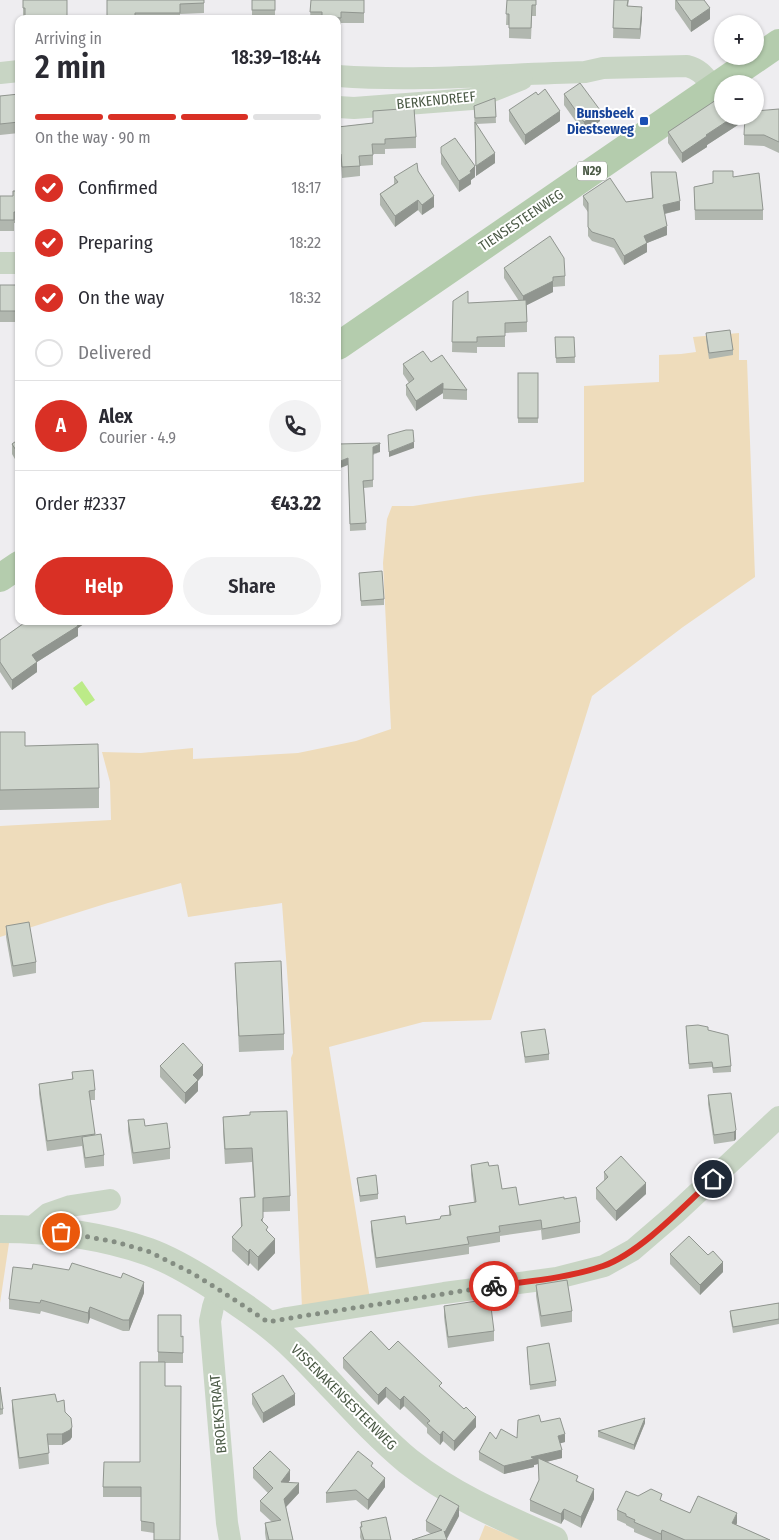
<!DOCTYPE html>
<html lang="en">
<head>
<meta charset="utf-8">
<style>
	:root { --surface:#fff; --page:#f2f2f3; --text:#2b2b33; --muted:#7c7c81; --line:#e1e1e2; --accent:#d93025 }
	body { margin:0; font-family:"Fira Sans Condensed",sans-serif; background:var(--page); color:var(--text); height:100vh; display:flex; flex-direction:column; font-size:19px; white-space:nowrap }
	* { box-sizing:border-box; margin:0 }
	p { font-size:16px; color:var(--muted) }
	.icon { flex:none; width:28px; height:28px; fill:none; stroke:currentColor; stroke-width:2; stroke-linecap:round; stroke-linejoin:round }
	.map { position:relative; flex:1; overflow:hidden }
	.panel { position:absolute; left:15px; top:15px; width:326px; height:610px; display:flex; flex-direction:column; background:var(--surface); border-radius:10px; box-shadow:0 1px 4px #0004 }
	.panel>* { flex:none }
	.controls { position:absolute; left:714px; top:15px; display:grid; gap:10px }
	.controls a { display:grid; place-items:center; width:50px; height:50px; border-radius:50%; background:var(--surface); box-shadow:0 1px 4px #0004; font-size:25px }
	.pin { position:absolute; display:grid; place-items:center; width:42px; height:42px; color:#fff; margin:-21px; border:2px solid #fff; border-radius:50%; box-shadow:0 1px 5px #0007 }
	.courier { position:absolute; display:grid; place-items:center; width:50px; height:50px; margin:-25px; border:4px solid #d93025; border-radius:50%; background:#fff; color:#222; box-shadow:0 1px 6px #0007 }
	.summary em { font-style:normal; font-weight:600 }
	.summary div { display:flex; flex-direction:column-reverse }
	.summary { display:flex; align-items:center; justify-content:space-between; height:85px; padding:0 20px }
	h1 { font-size:32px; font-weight:600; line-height:38px }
	.bar { display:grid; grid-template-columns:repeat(4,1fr); gap:8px 5px; align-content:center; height:60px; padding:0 20px }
	.bar i { height:6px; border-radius:4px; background:var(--line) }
	.bar .current { background:var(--accent) }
	.bar p { grid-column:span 4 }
	.line { display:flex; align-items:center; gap:12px; padding:0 20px; border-top:1px solid var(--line) }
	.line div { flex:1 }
	.round { display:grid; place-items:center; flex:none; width:52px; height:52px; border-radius:26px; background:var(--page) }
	ol { padding:0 20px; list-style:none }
	li { display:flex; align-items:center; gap:15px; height:55px }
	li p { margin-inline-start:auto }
	li .icon { padding:5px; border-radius:50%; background:var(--accent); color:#fff; stroke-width:4 }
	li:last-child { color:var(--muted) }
	li i { width:28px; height:28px; border:2px solid var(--line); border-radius:50% }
	.action { display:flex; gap:10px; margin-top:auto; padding:10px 20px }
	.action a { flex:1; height:58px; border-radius:30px; background:var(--accent); color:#fff; font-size:20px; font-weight:600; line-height:58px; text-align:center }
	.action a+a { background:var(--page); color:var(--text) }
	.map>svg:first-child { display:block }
	.green { fill:#eedcbb }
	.water { fill:#bceb88 }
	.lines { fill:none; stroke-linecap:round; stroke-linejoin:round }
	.minor { stroke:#c8d5c4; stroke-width:22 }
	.tertiary { stroke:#c8d5c4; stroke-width:28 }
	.primary { stroke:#b4ccad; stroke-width:28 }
	.wall { fill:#b1b7af }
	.shaded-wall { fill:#90958f }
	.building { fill:#ced5cc; stroke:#90958f }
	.done { stroke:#848d82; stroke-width:5; stroke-dasharray:0 9 }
	.route { stroke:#d93025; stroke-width:6 }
	.transit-dot { fill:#1a4fb4; stroke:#fff; stroke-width:2 }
	.labels { text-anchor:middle; stroke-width:4; stroke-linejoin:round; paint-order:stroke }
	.shield { fill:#fff; stroke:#818c7e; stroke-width:1 }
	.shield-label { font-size:12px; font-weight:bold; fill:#4b5a46 }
	.street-label { font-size:14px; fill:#4b5a46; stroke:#fff }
	.transit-label { font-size:14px; font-weight:bold; fill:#164399; stroke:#fff; text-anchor:end }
</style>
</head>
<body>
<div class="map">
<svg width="779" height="1540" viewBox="0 0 779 1540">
	<rect width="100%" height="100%" fill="#eeedf0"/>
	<g class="green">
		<path d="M739,333V360H747L755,577L683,627L592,696L491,1020L423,1022L329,1047L370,1299L302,1308L291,1058L293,1053L282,903L188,917L181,883L108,903L0,937V826L111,820L110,782L102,752L141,753L193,748V759L298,753L356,741L391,729L383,563L387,519L392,506H413L476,496L584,482V386L659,382V355L681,354L696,352L693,337Z"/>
		<path d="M0,1243H9L0,1303Z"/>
		<path d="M485,1525L521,1540H479Z"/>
	</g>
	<path class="water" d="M82,681L95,700L86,706L73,688Z"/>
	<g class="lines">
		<g class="minor">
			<path d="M0,73L19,71"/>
			<path d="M338,76C420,82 503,74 585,72L603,68L687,66C700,69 705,77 714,88"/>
			<path d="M338,107L354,108L472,99L522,79"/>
			<path d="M0,263H19"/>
			<path d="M30,1229L48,1214L71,1206L110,1200"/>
			<path d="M219,1289L213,1307L210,1321L227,1523L230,1540"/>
			<path d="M268,1323L287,1318L444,1293L557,1278L604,1266L633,1250L676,1213L779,1117"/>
		</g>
		<path class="tertiary" d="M0,1229C50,1229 101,1235 149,1252C179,1263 211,1284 237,1302C258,1316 278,1331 296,1349C334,1386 367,1427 408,1461C452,1496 502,1517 554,1540"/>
		<g class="primary">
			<path d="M338,346L779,43"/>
			<path d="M0,578L19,565"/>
		</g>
	</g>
	<g class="wall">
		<path d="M23,0L67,19H23Z"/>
		<path d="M107,0L204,3V13L180,14V19H107Z"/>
		<rect x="252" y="0" width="23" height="19"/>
		<path d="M311,0H364V23H341V28H338V19H310Z"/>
		<path d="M507,0H536V16H532L531,39L509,38V25H506Z"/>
		<path d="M614,0H629L628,6L642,17L640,39L613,38Z"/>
		<path d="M675,0H704L710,19L691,32L675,9Z"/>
		<path d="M19,94V133L0,135V96Z"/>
		<path d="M564,94L600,121L584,133L564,105Z"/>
		<path d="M538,95L560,121L525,145L509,121V110Z"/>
		<path d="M495,98L496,123L476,124L495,163L476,176L474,106Z"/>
		<path d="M779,109V153L764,146L744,145V135Z"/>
		<path d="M373,111L416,137V148L385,149V154H373V165L360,166V176L342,178L341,164H338V127L373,123Z"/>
		<path d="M744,116V121L707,145V147L682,163L668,143V132Z"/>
		<path d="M441,147L475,177L471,180V184L459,192L441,164Z"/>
		<path d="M418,171L434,207L422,215L418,210L395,227L380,205V194L394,184V177Z"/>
		<path d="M651,172L680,210L665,214L667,235L647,243V252L624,265L614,248L592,241L588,236V212L583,205V196L626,202L652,198Z"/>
		<path d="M733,177L763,210V220H695L694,187L713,183Z"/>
		<path d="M19,191V223H14V231H0V196H13Z"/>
		<path d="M504,268L565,276V286L553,287V292L527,305V332L505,333V347H477V353L452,352L453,301L468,303L519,301L504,278Z"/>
		<rect x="0" y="285" width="19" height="37"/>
		<path d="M706,333L733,350V355L709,359L706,339Z"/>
		<path d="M555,337H574L575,363H556Z"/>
		<path d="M431,362L467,390V400L443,399V393L416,411L406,395V385L409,383L403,374V364Z"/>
		<rect x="518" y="373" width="20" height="50"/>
		<path d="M19,439V466L12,454V444Z"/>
		<path d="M380,452L373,454V487L364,488L366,530L350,531L348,465Z"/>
		<path d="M359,573L384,599V605L361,606Z"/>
		<path d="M27,621H88L78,628V636L37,662V672L12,690L0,672V640Z"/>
		<path d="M0,732L99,788V808L0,810Z"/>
		<path d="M6,926L36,962V973L13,977L6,937Z"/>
		<path d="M235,963L284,1034V1050L239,1052Z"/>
		<path d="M686,1026L708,1030L731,1066V1072L713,1073L712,1067L689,1069Z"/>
		<path d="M521,1032L549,1054V1060L525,1063Z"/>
		<path d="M160,1066L203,1075L198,1081V1091L185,1104L160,1077Z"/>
		<path d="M72,1072L95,1090V1100H90L95,1135L104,1155V1166L85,1168L82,1146L47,1151L39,1094V1084L72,1079Z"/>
		<path d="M731,1093L736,1139L734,1141L714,1144L708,1104V1095Z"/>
		<path d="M250,1115L290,1196V1211L263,1212V1222L268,1232L275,1253L258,1271L250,1263L248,1266L232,1251V1237L241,1227L240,1198L254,1197L252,1162L225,1164L223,1131V1117Z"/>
		<path d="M128,1120L145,1126L170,1148V1159L133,1164L128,1131Z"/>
		<path d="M471,1165L489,1166L502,1189L519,1205L564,1199L580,1222V1233L542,1240L541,1230L500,1236V1242L469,1247V1254L376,1268L371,1231V1221L406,1224L440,1219L449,1216V1206L474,1202L471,1175Z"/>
		<path d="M604,1172L646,1194L616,1221L596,1199V1188L604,1181Z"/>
		<path d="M357,1178L378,1194V1199L360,1202Z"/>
		<path d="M670,1254L708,1255L723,1272L700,1295L670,1264Z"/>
		<path d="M536,1285L572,1311V1322L541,1327L536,1296Z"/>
		<path d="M144,1293L129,1331H123L90,1318L88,1324L41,1311L40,1314L9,1309V1299Z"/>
		<path d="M779,1303V1324L733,1333L730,1316V1311Z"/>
		<path d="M444,1306L494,1331V1341L448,1348L444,1317Z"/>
		<path d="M158,1315L181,1337L183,1336V1363H165L154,1533L141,1531V1497H103V1487L140,1462L158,1362Z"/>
		<path d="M527,1347L556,1381V1386L530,1390Z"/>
		<path d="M389,1350L442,1389L476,1427L454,1451L443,1441L440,1445L427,1433V1428L404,1406L400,1410L386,1397L378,1405L343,1368V1358Z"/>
		<path d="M0,1387L3,1409V1414L0,1415Z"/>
		<path d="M252,1394L295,1405L263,1423L252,1404Z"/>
		<path d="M12,1400L57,1402L65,1412L72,1437L70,1440L62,1445H48L49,1464L19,1469L12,1411Z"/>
		<path d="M541,1422L565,1442L560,1443L562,1458L546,1462L578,1481L594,1499L581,1528L564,1519L561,1524L530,1511V1500L539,1481L538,1464L534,1465V1467L504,1474L479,1460V1452L496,1439L517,1438Z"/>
		<path d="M645,1423L634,1450L598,1437V1431Z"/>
		<path d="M253,1468L290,1480L288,1483L299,1493L286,1507L293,1540H266L265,1533V1523L272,1522L260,1511V1501L268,1493L253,1478Z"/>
		<path d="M373,1469L385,1487L368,1510L356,1500L326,1503V1493Z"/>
		<path d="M638,1496L662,1501L690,1513L737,1523L736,1525L770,1540H653L634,1532V1529L626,1525V1524L617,1520V1510Z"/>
		<path d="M459,1516L447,1539L431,1534L426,1531V1521Z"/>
		<path d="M361,1522L391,1540H361L360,1537Z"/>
	</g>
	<g class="shaded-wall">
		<path d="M642,7V17L640,39V29Z"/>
		<path d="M710,8V19L691,32V21Z"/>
		<path d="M600,110V121L584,133V122Z"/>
		<path d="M560,111V121L525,145V135Z"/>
		<path d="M735,116H744V121L707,145V147L682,163V153L706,135Z"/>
		<path d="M495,153V163L476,176V166Z"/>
		<path d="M475,166V177L471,180V184L459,192V181L470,171Z"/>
		<path d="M434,196V207L422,215V205Z"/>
		<path d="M418,200V210L395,227V216Z"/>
		<path d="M680,201V210L663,214V205Z"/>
		<path d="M667,226V235L647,243V252L624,265V256L644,236Z"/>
		<path d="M553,277V292L523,307V296Z"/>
		<path d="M443,383V393L416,411V401Z"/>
		<path d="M414,442V448L389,457V452Z"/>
		<path d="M380,444V452L373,454V447Z"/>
		<path d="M348,458V465L338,469V462Z"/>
		<path d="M74,621H88L78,628V636L37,662V672L12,690V680L32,655Z"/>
		<path d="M203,1065V1075L198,1081V1091L185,1104V1093L193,1075Z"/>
		<path d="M736,1130V1139L734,1141V1132Z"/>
		<path d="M646,1183V1194L616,1221V1211Z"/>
		<path d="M275,1239V1253L258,1271V1257Z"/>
		<path d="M250,1249V1263L248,1266V1252Z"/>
		<path d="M723,1262V1272L700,1295V1285Z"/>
		<path d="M144,1282V1293L129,1331V1320Z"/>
		<path d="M90,1307V1318L88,1324V1313Z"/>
		<path d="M386,1387V1397L378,1405V1395Z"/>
		<path d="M295,1394V1405L263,1423V1413Z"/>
		<path d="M404,1396V1406L400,1410V1400Z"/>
		<path d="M476,1417V1427L454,1451V1441Z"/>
		<path d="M645,1418V1423L634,1450V1445Z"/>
		<path d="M72,1427V1437L70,1440L62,1445V1434Z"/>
		<path d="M443,1431V1441L440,1445V1435Z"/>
		<path d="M565,1434V1442L558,1444V1436Z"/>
		<path d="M562,1450V1458L538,1464V1458V1464L534,1465V1467L504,1474V1466L531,1457Z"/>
		<path d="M290,1470V1480L281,1492V1482Z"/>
		<path d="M385,1478V1487L368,1510V1500Z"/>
		<path d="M299,1483V1493L284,1509V1499Z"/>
		<path d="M594,1489V1499L581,1528V1517Z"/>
		<path d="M459,1506V1516L446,1540H445V1532Z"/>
		<path d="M564,1509V1519L561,1524V1514Z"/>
		<path d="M737,1513V1523L732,1533V1523Z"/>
		<path d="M662,1530V1540H661V1534Z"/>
	</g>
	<g class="building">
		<path d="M23,0H67V19H25V8H23Z"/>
		<path d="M107,0H204V3L180,4V13H135V17H107Z"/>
		<rect x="252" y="0" width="23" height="10"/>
		<path d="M311,0H364V13L341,12V18L322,17V12H310Z"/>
		<path d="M507,0H536V5H532L531,28H509V14H506Z"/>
		<path d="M614,0H628L627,6L642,7L640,29L613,28Z"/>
		<path d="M676,0H704L710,8L691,21Z"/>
		<path d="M580,83L600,110L584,122L564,94Z"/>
		<path d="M545,89L560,111L525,135L509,110L536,92L538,95Z"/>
		<path d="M19,94V122L0,124V96Z"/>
		<path d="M722,96V116H735L706,135L707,136L682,153L668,132Z"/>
		<path d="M495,98L496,117L475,118L474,106Z"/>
		<path d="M414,108L416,137L385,139V144H372L373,155L359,156L360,166L342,167L341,154H338V127L373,123V111Z"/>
		<path d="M779,109V142L764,135H744L745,116H755V111Z"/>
		<path d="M475,122L495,153L476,166Z"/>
		<path d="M455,138L475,166L470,171L471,173L459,181L441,153V147Z"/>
		<path d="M417,163L418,171L434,196L422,205L418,200L395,216L380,194L398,182L394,177Z"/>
		<path d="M713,171H733V177L759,173L763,210H695L694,187L713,183Z"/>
		<path d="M651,172H676L680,201L663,205L667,226L644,236L647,243L624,256L614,239L592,232L588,227V203L583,196L610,178L626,202L653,198Z"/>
		<path d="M13,191H19V212H14V220H0V196H13Z"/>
		<path d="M550,236L564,258L565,276L553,277V281L523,296L504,268Z"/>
		<rect x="0" y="285" width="19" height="26"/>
		<path d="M468,291V303L526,300L527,322L505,323V336L477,337V342H452L453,301Z"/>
		<path d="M730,330L733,350L709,353L706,333Z"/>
		<path d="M555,337H574L575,357L556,358Z"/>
		<path d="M423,351L431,362L442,355L467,390L443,389V383L416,401L406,385L414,379L403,364Z"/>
		<rect x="518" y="373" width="20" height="45"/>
		<path d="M406,430H413L414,442L389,452L388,435Z"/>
		<path d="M19,439V455L12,444Z"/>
		<path d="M380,443V444L373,447V480L363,481L366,523L350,524L348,458L338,462V444Z"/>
		<path d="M382,571L384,599L361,601L359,573Z"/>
		<path d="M27,621H75L78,626L32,655L37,662L12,680L0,662V640Z"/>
		<path d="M0,732H25V746L98,744L99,788L0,790Z"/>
		<path d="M29,922L36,962L13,966L6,926Z"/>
		<path d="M281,961L284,1034L239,1036L235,963Z"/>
		<path d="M698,1025L708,1027V1030L728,1035L731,1066L713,1068L712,1062L689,1064L686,1026Z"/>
		<path d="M545,1029L549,1054L525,1057L521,1032Z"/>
		<path d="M183,1043L203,1065L193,1075L198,1080L185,1093L160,1066Z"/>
		<path d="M93,1070L95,1090L89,1091L95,1134L47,1141L39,1084L73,1079L72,1072Z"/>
		<path d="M731,1093L736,1130L734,1132L714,1135L708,1095Z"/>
		<path d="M287,1111L290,1196L263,1198V1218L261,1220L268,1227L266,1230L275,1239L258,1257L250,1249L248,1252L232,1237L242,1226L240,1198L255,1197L252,1148L225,1149L223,1117L250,1115V1112Z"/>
		<path d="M144,1119L145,1126L167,1123L170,1148L133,1153L128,1120Z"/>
		<path d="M101,1134L104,1155L85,1158L82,1137Z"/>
		<path d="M621,1156L646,1183L616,1211L596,1188L608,1177L604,1172Z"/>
		<path d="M488,1162L489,1166L498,1165L502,1189L516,1187L519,1205L564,1197V1199L576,1197L580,1222L542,1229L541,1220L499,1226L500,1232L467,1237L469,1244L376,1258L371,1221L405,1216L406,1224L440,1219L441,1216L451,1215L449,1206L476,1202L471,1165Z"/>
		<path d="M376,1175L378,1194L360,1196L357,1178Z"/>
		<path d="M689,1236L708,1255L713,1251L723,1262L700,1285L670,1254Z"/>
		<path d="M72,1263L121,1278L123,1273L144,1282L129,1320H123L90,1307L88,1313L41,1300L40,1303L9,1299L13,1267L32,1269L33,1264L69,1270Z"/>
		<path d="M567,1280L572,1311L541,1316L536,1285Z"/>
		<path d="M490,1299L494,1331L448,1337L444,1306Z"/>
		<path d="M779,1303V1319L733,1327L730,1311Z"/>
		<path d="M158,1315H181V1337L183,1336V1353L158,1352Z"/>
		<path d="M371,1331L389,1350L398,1341L442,1383L439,1386L464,1409L466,1407L476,1417L454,1441L443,1431L440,1435L427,1423L430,1421L404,1396L400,1400L386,1387L378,1395L343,1358Z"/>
		<path d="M549,1343L556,1381L530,1385L527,1347Z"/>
		<path d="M140,1362H165V1386H181L180,1540H154V1523L141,1521V1487H103L104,1462H140Z"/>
		<path d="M283,1375L295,1394L263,1413L252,1394Z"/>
		<path d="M0,1387L3,1409H0Z"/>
		<path d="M55,1394L57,1402L64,1400L65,1412L71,1418L72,1427L70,1430L62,1434H47L49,1453L19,1458L12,1400Z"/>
		<path d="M539,1415L541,1422L560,1418L565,1434L558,1436L562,1450L531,1457L534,1459L504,1466L479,1452L490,1432L496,1439L501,1429L517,1438L518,1420Z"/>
		<path d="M645,1418L634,1445L598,1431Z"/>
		<path d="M270,1451L290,1470L281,1482L299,1483L284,1499L293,1540H269L265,1523L281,1520L260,1501L273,1488L253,1468Z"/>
		<path d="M358,1451L373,1463L371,1466L385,1478L368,1500L356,1490L326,1493Z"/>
		<path d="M538,1458L578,1476L576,1481L594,1489L581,1517L564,1509L561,1514L530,1500L539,1480Z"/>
		<path d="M651,1489L662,1494L660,1500L690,1513L698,1496L737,1513L732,1523L770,1540H685L662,1530L661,1534L634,1522L635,1520L626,1516V1514L617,1510L626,1491L638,1496Z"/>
		<path d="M440,1495L459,1506L445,1532L444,1531L447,1540H412L442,1530L426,1521Z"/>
		<path d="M386,1517L391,1540H364L360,1527H362L361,1522Z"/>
	</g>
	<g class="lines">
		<path class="done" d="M61,1232L116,1242L150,1252L192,1273L218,1289L268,1322L303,1316L494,1286"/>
		<path class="route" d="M494,1286C530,1281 568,1278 603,1266C640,1253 684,1206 713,1179"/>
	</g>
	<rect class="transit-dot" x="639" y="116" width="10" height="10" rx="2.5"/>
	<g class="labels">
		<rect class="shield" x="577" y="161.5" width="30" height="19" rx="4"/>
		<g class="shield-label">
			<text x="592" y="175">N29</text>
		</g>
		<g class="street-label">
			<text transform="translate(436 100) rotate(-6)" y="5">BERKENDREEF</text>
			<text transform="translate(521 220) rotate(-34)" y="5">TIENSESTEENWEG</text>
			<text transform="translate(344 1397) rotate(45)" y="5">VISSENAKENSESTEENWEG</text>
			<text transform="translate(218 1414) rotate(-95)" y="5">BROEKSTRAAT</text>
		</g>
		<g class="transit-label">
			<text x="634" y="118">Bunsbeek<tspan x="634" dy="16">Diestseweg</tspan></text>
		</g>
	</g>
</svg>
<div class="controls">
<a>+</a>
<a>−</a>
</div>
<div class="pin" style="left:61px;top:1232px;background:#ea580c"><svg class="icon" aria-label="bag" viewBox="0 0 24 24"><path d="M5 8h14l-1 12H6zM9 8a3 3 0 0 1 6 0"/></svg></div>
<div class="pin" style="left:713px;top:1179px;background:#1f2937"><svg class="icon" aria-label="home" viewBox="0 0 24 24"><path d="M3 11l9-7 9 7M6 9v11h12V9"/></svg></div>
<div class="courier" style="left:494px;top:1286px"><svg class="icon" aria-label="bike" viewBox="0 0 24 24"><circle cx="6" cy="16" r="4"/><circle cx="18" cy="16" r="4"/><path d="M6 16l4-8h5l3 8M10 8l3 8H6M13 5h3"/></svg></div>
<section class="panel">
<div class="summary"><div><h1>2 min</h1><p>Arriving in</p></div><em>18:39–18:44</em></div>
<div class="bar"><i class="current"></i><i class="current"></i><i class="current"></i><i></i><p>On the way · 90 m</p></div>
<ol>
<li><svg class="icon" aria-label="check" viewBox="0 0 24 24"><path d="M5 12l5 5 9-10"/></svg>Confirmed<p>18:17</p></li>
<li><svg class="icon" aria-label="check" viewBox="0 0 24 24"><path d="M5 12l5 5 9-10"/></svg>Preparing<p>18:22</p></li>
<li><svg class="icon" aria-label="check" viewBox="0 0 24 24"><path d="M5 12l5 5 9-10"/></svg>On the way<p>18:32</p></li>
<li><i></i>Delivered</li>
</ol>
<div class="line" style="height:90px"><b class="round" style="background:var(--accent);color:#fff">A</b><div><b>Alex</b><p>Courier · 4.9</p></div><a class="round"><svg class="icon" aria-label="phone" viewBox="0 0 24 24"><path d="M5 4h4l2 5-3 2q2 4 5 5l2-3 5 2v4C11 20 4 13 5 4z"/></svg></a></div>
<div class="line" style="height:65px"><div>Order #2337</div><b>€43.22</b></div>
<div class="action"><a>Help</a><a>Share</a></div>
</section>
</div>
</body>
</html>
